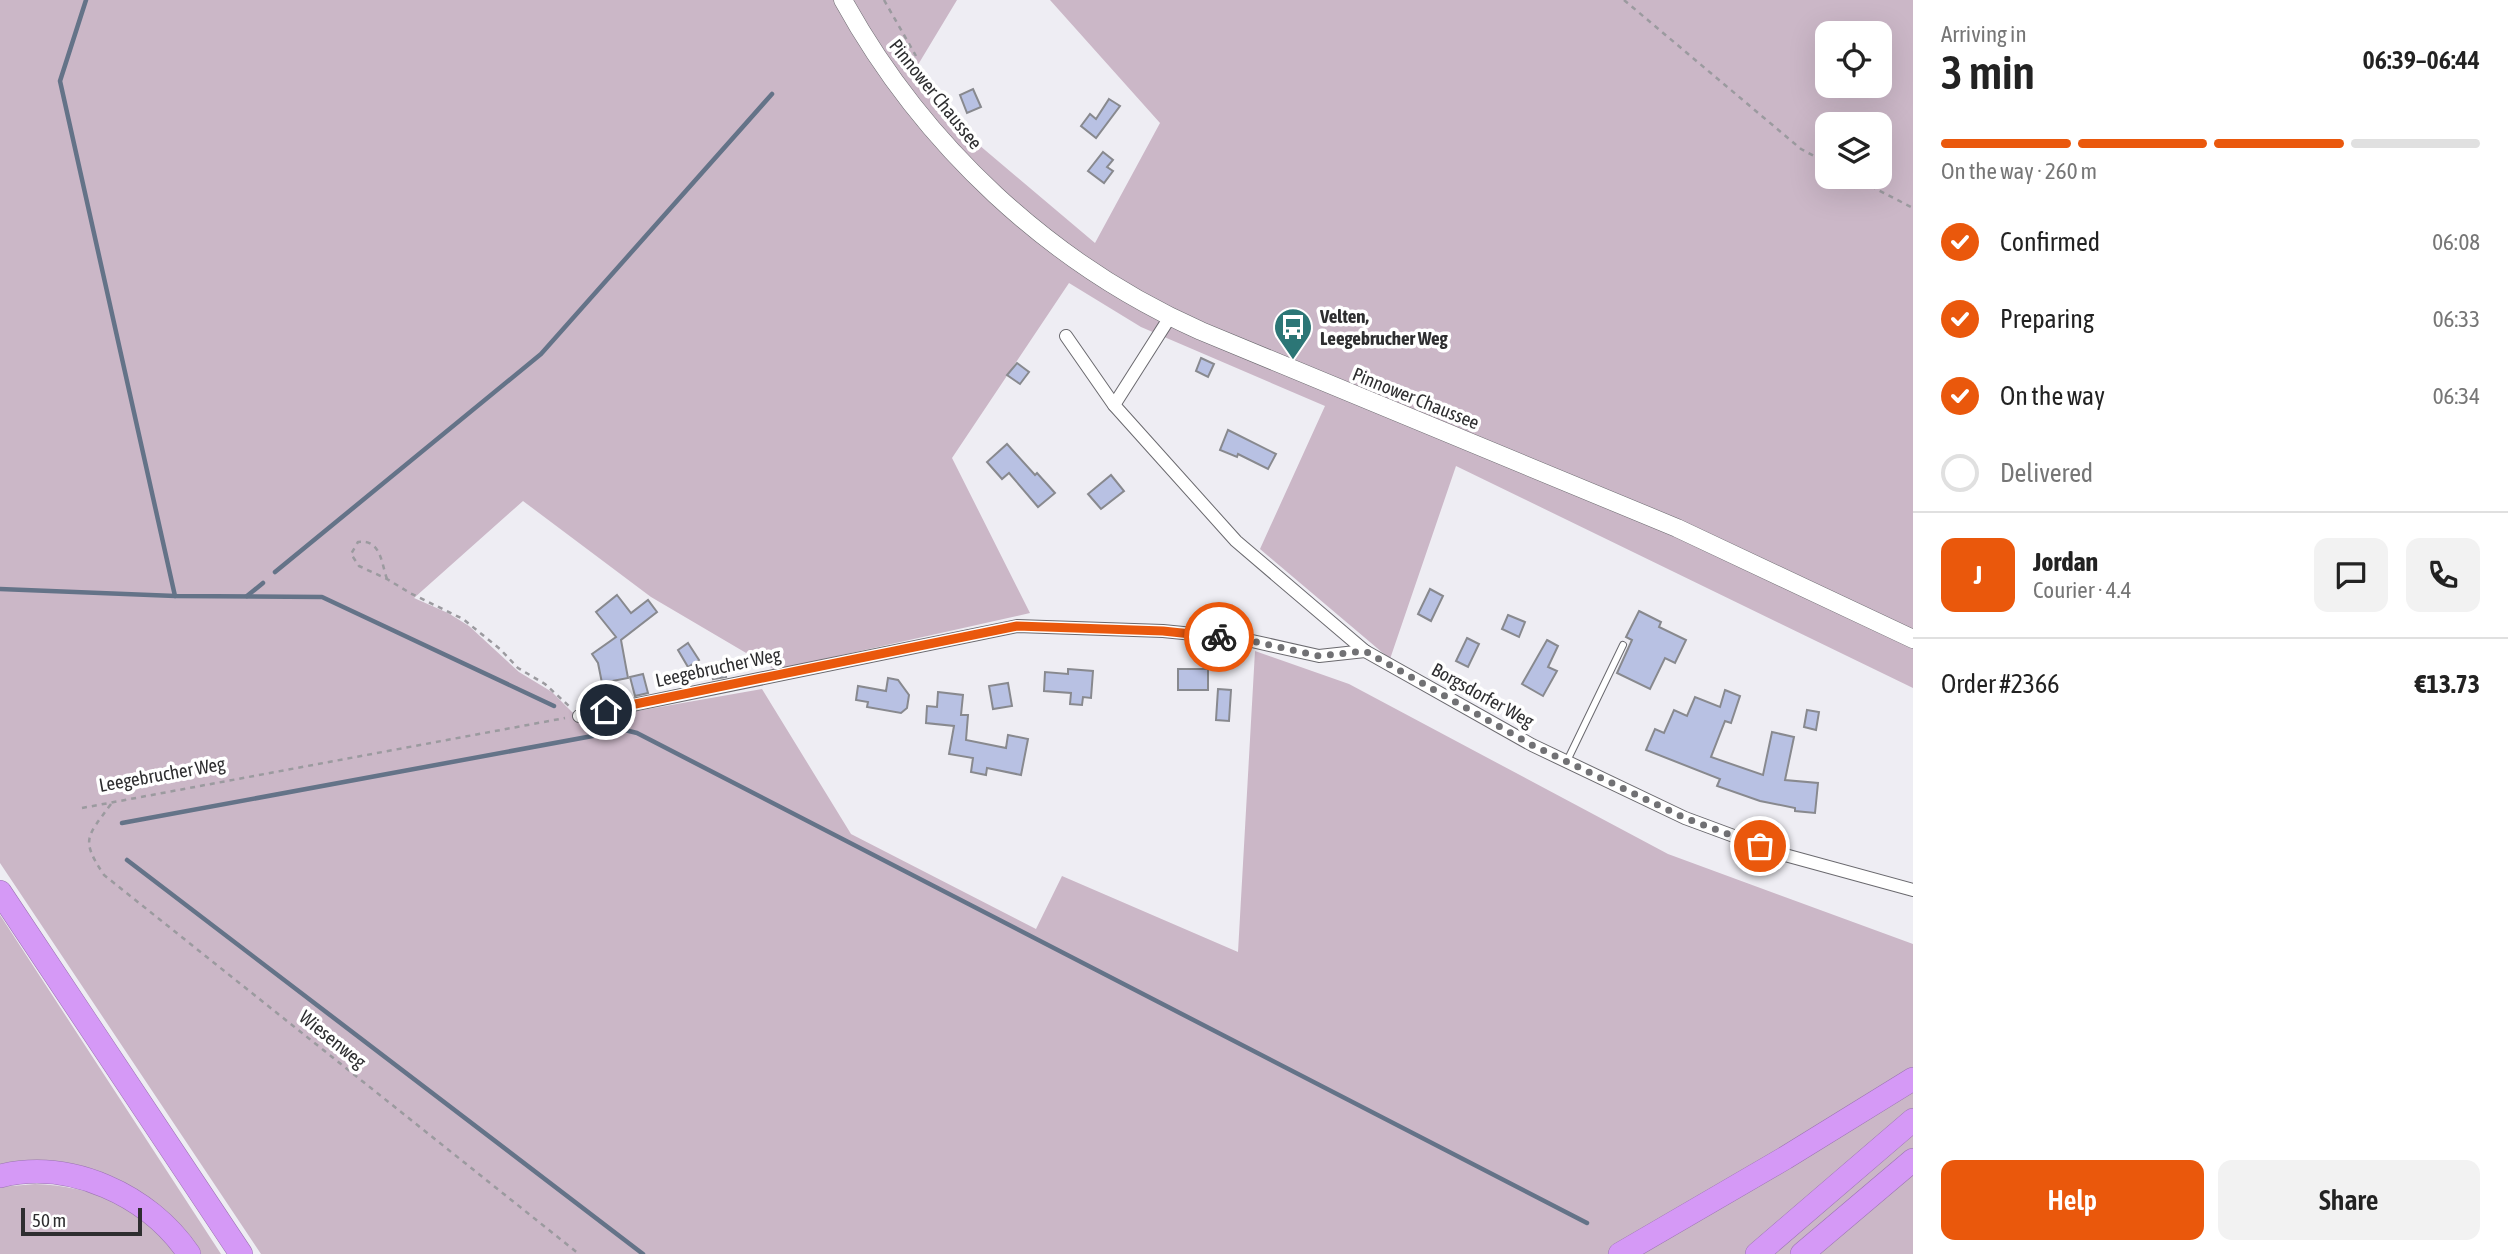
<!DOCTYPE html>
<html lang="en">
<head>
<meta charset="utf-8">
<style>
	:root { --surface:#fff; --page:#f2f2f2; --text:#222; --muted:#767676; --line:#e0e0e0; --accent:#ea580c }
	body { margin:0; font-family:"Asap Condensed",sans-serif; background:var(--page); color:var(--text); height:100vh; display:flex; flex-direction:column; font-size:26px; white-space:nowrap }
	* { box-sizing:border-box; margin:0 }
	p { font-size:23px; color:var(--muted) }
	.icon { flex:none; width:38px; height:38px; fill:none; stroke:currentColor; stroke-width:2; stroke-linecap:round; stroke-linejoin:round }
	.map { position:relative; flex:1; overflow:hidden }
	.drawer { display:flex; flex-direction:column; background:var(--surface); width:595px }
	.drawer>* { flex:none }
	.tools { position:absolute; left:1815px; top:21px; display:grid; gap:14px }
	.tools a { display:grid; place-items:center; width:77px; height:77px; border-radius:14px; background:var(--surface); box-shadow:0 7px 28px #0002; font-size:35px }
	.scale { position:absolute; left:21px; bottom:18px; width:121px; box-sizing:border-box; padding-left:7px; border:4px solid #2e2e30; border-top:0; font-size:19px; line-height:24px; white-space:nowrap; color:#2e2e30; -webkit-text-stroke:5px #fff; paint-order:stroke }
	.pin { position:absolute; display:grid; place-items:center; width:60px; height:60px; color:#fff; margin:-30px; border:4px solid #fff; border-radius:50%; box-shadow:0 2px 7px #0007 }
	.courier { position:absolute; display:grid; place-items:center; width:70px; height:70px; margin:-35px; border:5px solid #ea580c; border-radius:50%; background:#fff; color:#222; box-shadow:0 2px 9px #0007 }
	.overview em { font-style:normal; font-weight:600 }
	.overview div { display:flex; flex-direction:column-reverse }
	.overview { display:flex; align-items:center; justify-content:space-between; height:119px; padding:0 28px }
	h1 { font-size:46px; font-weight:600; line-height:52px }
	.bar { display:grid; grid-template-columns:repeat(4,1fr); gap:10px 7px; align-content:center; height:84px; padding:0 28px }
	.bar i { height:9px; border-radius:5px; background:var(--line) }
	.bar .on { background:var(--accent) }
	.bar p { grid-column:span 4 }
	.line { display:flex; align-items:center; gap:18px; padding:0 28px; border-top:2px solid var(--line) }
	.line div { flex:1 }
	.round { display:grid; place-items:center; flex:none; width:74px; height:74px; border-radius:14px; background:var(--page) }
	ol { padding:0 28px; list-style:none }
	li { display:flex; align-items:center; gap:21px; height:77px }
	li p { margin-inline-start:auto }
	li .icon { padding:7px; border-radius:50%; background:var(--accent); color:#fff; stroke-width:4 }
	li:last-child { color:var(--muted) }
	li i { width:38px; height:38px; border:4px solid var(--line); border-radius:50% }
	.action { display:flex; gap:14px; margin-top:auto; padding:14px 28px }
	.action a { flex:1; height:80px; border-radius:14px; background:var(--accent); color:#fff; font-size:28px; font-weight:600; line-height:80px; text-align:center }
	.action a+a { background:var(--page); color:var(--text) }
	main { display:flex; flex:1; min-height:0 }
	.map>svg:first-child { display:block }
	.green { fill:#cbb7c7; fill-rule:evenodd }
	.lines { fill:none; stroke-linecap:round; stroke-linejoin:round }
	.stream { stroke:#647388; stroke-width:4.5 }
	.building { fill:#b8c1e3; stroke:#88898e; stroke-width:2 }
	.lane-casing { stroke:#6a696e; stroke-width:8 }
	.street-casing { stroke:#6a696e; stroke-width:14 }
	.secondary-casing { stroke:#6a696e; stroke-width:19 }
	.highway-casing { stroke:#9b74b1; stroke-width:24 }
	.path { stroke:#9b9a9f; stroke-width:2.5; stroke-dasharray:5 5; stroke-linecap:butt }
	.lane { stroke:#fff; stroke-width:6 }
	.street { stroke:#fff; stroke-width:12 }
	.secondary { stroke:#fff; stroke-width:18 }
	.highway { stroke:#d599f6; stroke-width:23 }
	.done { stroke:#717174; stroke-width:7; stroke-dasharray:0 12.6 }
	.route { stroke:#ea580c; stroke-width:9 }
	.labels { text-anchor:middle; stroke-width:7; stroke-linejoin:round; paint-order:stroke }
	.street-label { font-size:19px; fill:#2e2e30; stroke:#fff }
	.poi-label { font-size:19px; font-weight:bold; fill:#2e2e30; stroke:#fff; text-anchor:start }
</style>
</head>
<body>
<main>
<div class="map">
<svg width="1913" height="1254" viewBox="0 0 1913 1254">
	<rect width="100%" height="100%" fill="#eeedf3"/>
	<g class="green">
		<path d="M0,0H957L913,73L959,128L1095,243L1160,123L1050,0H1913V688L1456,466L1390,659L1260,549L1325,406L1141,327L1069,283L952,458L1030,613L775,670L651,597L523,501L414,598L448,613L469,626L519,672L552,692L572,712L586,720L762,689L851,834L1036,929L1062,876L1238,952L1255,651L1349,684L1668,854L1913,944V1254H261L0,863ZM1827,33H1880V86H1827ZM1827,124H1880V177H1827Z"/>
		<path d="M0,915L221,1254H201L178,1224L152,1200L124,1183L0,1165Z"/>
		<path d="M35,1184C90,1186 145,1206 176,1254H0V1187Z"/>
	</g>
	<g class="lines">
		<g class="stream">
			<path d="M86,0L60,81L175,596"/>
			<path d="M275,572L541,354L772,94"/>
			<path d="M0,589L175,596L322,597L554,706"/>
			<path d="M247,596L263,583"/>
			<path d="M122,823L625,730L637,733L1587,1223"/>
			<path d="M127,860L643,1254"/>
		</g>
	</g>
	<g class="building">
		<path d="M973,89L981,107L967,113L960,95Z"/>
		<path d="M1109,99L1120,106L1096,138L1081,126L1090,114L1096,119Z"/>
		<path d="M1103,152L1113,160L1107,167L1113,171L1104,183L1088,171Z"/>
		<path d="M1201,358L1214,364L1208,377L1196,371Z"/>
		<path d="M1017,363L1029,372L1020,384L1007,375Z"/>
		<path d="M1228,430L1276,454L1268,469L1238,454L1237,457L1220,450Z"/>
		<path d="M1007,444L1035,475L1037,473L1055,493L1038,507L1009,473L1002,479L987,462Z"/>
		<path d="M1111,475L1124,491L1101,509L1088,494Z"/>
		<path d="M1430,589L1443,596L1431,621L1418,614Z"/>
		<path d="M617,595L631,613L648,600L657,612L621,640L628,678L602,683L598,663L592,654L616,637L596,612Z"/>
		<path d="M1639,611L1661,622L1659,627L1686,640L1675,663L1665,658L1650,689L1617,673L1632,640L1626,637Z"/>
		<path d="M1508,615L1525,622L1519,637L1502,629Z"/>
		<path d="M1467,638L1479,644L1468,667L1456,661Z"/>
		<path d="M1547,640L1558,646L1548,667L1557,671L1543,696L1522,684Z"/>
		<path d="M688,643L699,660L688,667L678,650Z"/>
		<path d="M724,665L726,677L713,679L711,667Z"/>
		<path d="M1068,669L1093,671L1091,698L1083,697L1082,705L1070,704L1071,693L1044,691L1045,672L1068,674Z"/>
		<rect x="1178" y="669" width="30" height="21"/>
		<path d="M643,674L648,693L635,696L630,677Z"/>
		<path d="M888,678L898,680L909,695L907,708L901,713L867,707L868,702L856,700L858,686L886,691Z"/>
		<path d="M1008,683L1012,706L993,709L989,686Z"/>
		<path d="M1218,689L1231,690L1229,721L1216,720Z"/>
		<path d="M1725,690L1740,696L1731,723L1725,721L1711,757L1763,775L1772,732L1794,737L1785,780L1818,783L1815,813L1795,811V808L1760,801L1717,786L1720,779L1646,750L1655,729L1664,733L1674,710L1687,716L1695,697L1720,707Z"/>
		<path d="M938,692L963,695L961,715H968L966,740L1006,748L1008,735L1028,739L1021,775L987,768L986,775L971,772L973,758L949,754L954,726L926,723L927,706L937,707Z"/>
		<path d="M1807,710L1819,712L1816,730L1804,727Z"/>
	</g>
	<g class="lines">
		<defs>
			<path id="lane" d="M1567,761L1623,645"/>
			<g id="street">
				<path d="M1066,336L1114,405L1236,541L1365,651L1532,745L1685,818L1785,855L1913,890"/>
				<path d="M1114,405L1170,317"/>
				<path d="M579,716L1017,626L1163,631L1243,639L1319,656L1365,651"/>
			</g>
			<path id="secondary" d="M843,0C923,145 1050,264 1201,331L1677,528L1913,639"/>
			<g id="highway">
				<path d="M0,892L241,1254"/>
				<path d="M0,1176C71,1159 149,1195 189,1254"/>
				<path d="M1620,1254L1785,1158L1913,1079"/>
				<path d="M1757,1254L1913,1120"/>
				<path d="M1802,1254L1913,1160"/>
			</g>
		</defs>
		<use href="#lane" class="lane-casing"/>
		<use href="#street" class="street-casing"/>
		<use href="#secondary" class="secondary-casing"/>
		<use href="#highway" class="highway-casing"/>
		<g class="path">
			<path d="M884,0L916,56"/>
			<path d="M1624,0L1801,149L1827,163"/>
			<path d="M1853,177L1913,208"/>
			<path d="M387,579C381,562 381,539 358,542L351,554L359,566L387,579L410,593L463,619L500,649L518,668L545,684L569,706"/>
			<path d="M111,804C87,837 80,839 104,875L579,1254"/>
			<path d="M82,808L565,718"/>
		</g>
		<use href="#lane" class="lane"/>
		<use href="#street" class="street"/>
		<use href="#secondary" class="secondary"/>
		<use href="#highway" class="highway"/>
	</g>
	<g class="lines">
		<path class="done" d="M1219,637L1243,639L1319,656L1365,651L1532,745L1685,818L1760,846"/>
		<path class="route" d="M606,710L1017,626L1163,631L1219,637"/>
	</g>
	<defs>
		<symbol id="bus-pin" viewBox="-11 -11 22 30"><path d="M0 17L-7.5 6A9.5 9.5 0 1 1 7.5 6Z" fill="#2c7676" stroke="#fff"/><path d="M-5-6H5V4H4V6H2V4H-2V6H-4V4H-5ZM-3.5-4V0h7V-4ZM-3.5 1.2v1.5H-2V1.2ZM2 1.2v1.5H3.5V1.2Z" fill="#fff"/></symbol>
	</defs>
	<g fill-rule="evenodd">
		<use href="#bus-pin" x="1271" y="305" width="44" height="60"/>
	</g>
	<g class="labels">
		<g class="street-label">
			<text transform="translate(936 94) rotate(51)" y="7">Pinnower Chaussee</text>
			<text transform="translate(1416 398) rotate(22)" y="7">Pinnower Chaussee</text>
			<text transform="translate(718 667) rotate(-12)" y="7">Leegebrucher Weg</text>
			<text transform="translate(1483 695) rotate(29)" y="7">Borgsdorfer Weg</text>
			<text transform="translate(162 774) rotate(-10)" y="7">Leegebrucher Weg</text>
			<text transform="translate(333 1039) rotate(39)" y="7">Wiesenweg</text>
		</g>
		<g class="poi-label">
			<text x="1320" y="323">Velten,<tspan x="1320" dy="22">Leegebrucher Weg</tspan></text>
		</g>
	</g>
</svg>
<div class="tools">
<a><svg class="icon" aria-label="locate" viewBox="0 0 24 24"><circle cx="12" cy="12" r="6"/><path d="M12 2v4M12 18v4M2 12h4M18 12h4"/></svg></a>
<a><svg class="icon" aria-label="layers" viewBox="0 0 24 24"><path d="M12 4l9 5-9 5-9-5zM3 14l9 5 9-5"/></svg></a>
</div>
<div class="scale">50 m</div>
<div class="pin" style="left:1760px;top:846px;background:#ea580c"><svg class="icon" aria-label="bag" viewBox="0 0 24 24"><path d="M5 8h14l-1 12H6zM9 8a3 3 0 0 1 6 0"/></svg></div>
<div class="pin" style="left:606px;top:710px;background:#1f2937"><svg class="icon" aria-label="home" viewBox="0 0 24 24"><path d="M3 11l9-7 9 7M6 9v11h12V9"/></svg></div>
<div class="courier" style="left:1219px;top:637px"><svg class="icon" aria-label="bike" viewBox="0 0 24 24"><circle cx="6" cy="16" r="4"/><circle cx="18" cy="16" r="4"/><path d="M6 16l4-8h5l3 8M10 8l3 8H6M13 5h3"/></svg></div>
</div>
<section class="drawer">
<div class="overview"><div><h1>3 min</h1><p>Arriving in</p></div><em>06:39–06:44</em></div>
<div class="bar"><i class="on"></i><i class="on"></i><i class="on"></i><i></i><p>On the way · 260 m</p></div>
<ol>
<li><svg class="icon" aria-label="check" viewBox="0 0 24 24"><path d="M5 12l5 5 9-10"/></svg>Confirmed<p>06:08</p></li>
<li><svg class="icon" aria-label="check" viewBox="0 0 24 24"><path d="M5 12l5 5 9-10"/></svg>Preparing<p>06:33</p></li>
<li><svg class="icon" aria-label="check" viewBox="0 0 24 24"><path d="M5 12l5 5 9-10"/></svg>On the way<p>06:34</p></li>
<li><i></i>Delivered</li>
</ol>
<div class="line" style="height:126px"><b class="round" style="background:var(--accent);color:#fff">J</b><div><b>Jordan</b><p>Courier · 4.4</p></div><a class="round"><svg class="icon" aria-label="chat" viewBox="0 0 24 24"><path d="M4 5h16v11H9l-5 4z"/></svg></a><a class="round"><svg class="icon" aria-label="phone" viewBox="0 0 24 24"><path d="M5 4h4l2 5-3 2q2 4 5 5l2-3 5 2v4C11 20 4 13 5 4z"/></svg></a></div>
<div class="line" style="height:91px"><div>Order #2366</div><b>€13.73</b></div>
<div class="action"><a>Help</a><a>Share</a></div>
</section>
</main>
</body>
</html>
